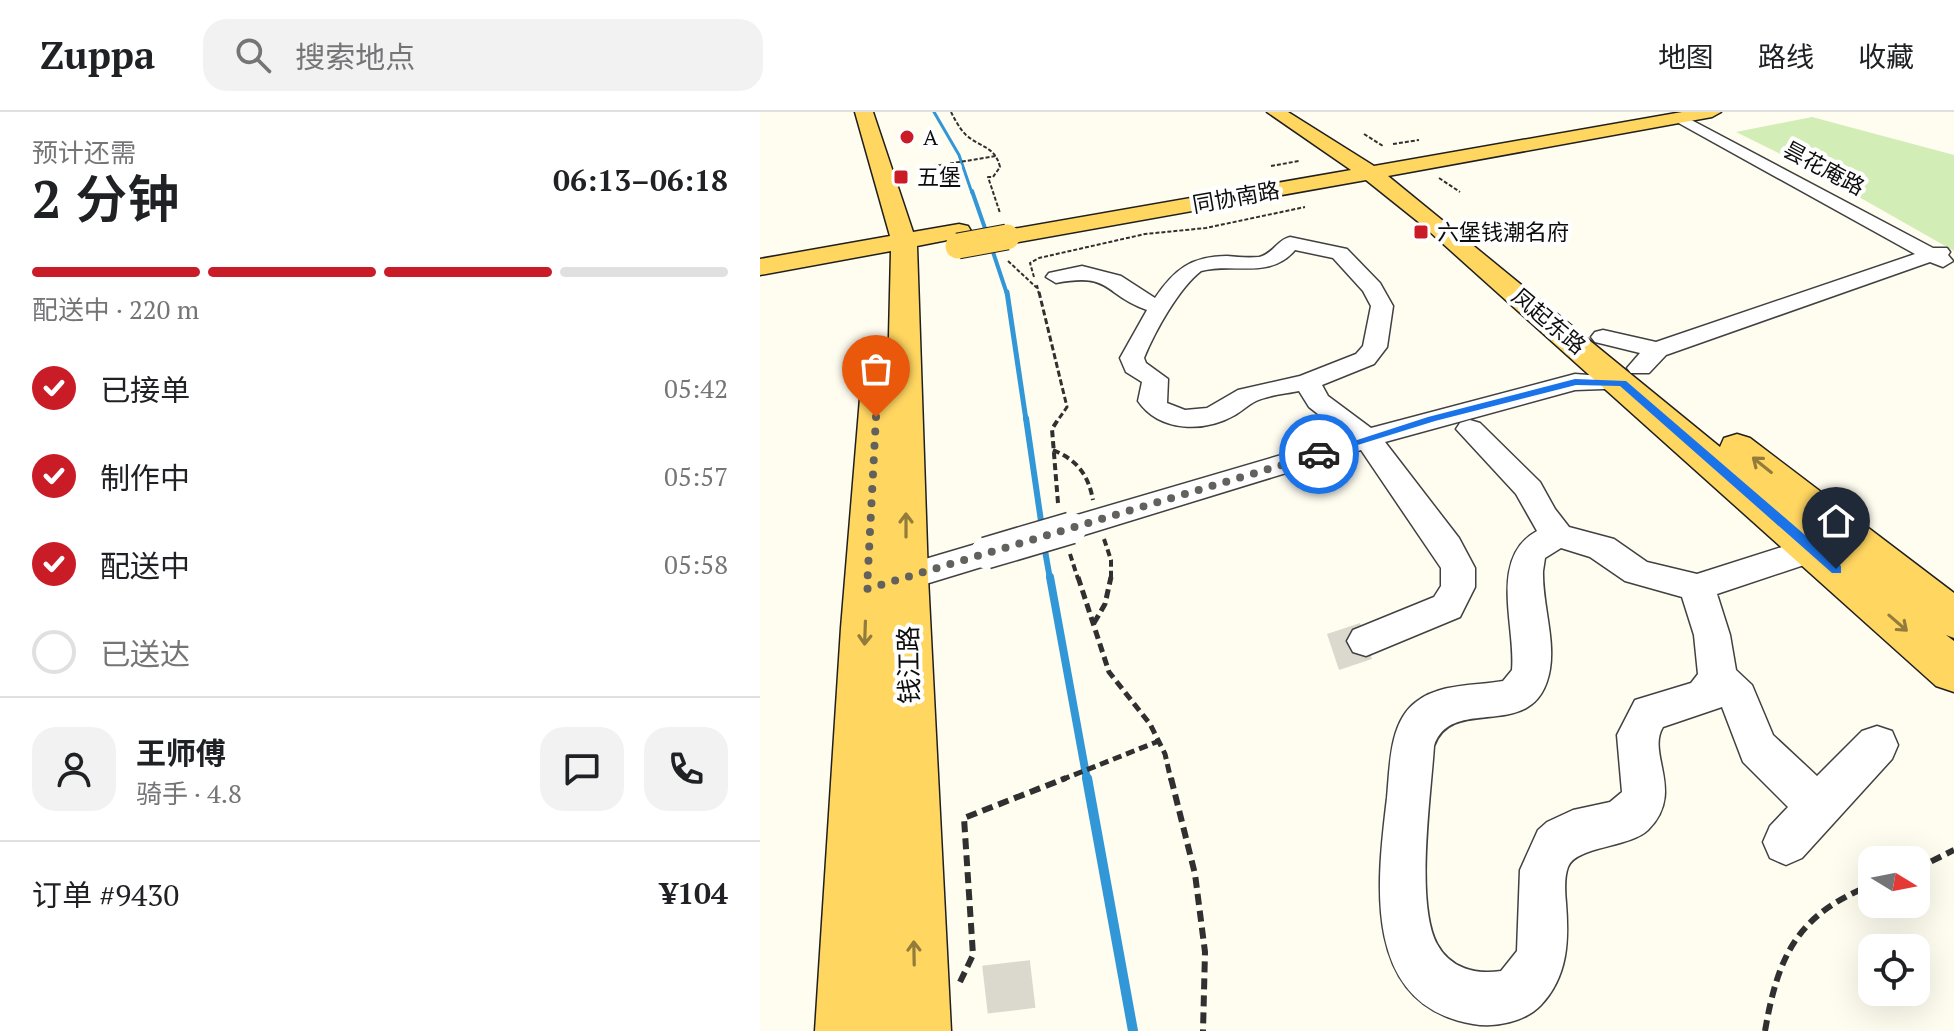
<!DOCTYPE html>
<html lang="zh">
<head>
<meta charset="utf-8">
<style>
	:root { --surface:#fff; --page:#f2f2f2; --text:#202124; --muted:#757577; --line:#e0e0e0; --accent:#c91c27 }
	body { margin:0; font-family:"PT Serif","Noto Sans SC",serif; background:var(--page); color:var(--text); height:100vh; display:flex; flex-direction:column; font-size:30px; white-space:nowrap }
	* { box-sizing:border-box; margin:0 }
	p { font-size:26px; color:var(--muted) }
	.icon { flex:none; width:44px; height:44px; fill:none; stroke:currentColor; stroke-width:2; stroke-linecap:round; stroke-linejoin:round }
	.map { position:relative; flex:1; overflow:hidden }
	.drawer { display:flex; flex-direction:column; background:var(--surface); width:760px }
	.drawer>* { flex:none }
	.needle { width:52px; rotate:100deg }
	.buttons { position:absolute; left:1098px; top:734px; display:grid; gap:16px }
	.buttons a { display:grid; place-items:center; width:72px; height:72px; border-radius:16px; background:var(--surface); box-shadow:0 8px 32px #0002; font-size:40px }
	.pin { position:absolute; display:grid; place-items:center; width:68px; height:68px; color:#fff; margin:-82px -34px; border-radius:50% 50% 50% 0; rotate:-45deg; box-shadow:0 0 8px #0007 }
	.pin .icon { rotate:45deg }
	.courier { position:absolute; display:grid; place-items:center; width:80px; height:80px; margin:-40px; border:6px solid #1a73e8; border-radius:50%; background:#fff; color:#222; box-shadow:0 2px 10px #0007 }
	.headline em { font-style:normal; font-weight:600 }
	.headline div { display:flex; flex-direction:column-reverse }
	.headline { display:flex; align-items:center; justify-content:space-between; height:136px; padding:0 32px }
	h1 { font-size:52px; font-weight:600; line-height:60px }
	.bar { display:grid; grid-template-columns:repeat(4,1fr); gap:12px 8px; align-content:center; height:96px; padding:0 32px }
	.bar i { height:10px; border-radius:6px; background:var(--line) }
	.bar .on { background:var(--accent) }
	.bar p { grid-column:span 4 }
	.line { display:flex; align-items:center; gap:20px; padding:0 32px; border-top:2px solid var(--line) }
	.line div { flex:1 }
	.round { display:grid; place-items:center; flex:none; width:84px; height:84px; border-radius:24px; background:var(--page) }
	ol { padding:0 32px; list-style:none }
	li { display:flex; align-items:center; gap:24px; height:88px }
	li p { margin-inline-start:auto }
	li .icon { padding:8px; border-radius:50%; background:var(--accent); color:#fff; stroke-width:4 }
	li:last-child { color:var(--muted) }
	li i { width:44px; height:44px; border:4px solid var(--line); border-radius:50% }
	header { display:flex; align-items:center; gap:48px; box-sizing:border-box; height:112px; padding:0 40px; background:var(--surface); border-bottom:2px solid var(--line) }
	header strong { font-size:38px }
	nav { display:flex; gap:44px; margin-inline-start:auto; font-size:28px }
	.search { width:560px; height:72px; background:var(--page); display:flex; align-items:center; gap:20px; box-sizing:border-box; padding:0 28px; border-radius:24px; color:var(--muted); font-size:30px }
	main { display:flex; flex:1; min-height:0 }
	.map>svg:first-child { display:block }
	.green { fill:#d3edb6 }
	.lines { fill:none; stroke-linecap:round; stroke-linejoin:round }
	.stream-far5 { stroke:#3297d7; stroke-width:3 }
	.stream-far4 { stroke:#3297d7; stroke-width:4 }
	.stream-far3 { stroke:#3297d7; stroke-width:5 }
	.stream-far2 { stroke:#3297d7; stroke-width:6 }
	.stream-far1 { stroke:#3297d7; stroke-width:8 }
	.stream { stroke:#3297d7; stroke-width:10 }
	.minor-tunnel-far1 { stroke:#dbd8ce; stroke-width:38; stroke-dasharray:38 19; stroke-linecap:butt }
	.minor-tunnel { stroke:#dbd8ce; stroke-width:48; stroke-dasharray:48 24; stroke-linecap:butt }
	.minor-casing { stroke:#414141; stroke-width:3 }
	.major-casing { stroke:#1f1f1f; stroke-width:3 }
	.path-far4 { stroke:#303030; stroke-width:2; stroke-dasharray:4 2; stroke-linecap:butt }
	.path-far3 { stroke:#303030; stroke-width:3; stroke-dasharray:6 3; stroke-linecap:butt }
	.path-far2 { stroke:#303030; stroke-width:4; stroke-dasharray:7 4; stroke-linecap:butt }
	.path-far1 { stroke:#303030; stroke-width:5; stroke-dasharray:9 5; stroke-linecap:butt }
	.path { stroke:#303030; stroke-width:6; stroke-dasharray:11 6; stroke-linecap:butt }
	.minor { fill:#fff; fill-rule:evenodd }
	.major { fill:#ffd660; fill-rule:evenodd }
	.minor-bridge-casing { stroke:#414141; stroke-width:34; stroke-linecap:butt }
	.major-bridge-casing { stroke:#1f1f1f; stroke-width:27; stroke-linecap:butt }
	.minor-bridge { stroke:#fff; stroke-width:31 }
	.major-bridge { stroke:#ffd660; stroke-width:25 }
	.oneway { stroke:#937c3b }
	.route { fill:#1a73e8 }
	.done { stroke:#62615d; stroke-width:8; stroke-dasharray:0 14.4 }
	.poi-dot { fill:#c91c27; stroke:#fff; stroke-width:3 }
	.labels { text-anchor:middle; stroke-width:8; stroke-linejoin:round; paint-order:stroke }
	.far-poi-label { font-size:22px; fill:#0e0e0e; stroke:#fff; text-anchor:start }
	.far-street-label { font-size:22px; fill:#0e0e0e; stroke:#fff }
	.street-label { font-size:26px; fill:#0e0e0e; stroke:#fff }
</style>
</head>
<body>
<header>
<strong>Zuppa</strong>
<div class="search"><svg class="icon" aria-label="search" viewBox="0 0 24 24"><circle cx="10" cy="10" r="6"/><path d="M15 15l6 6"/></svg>搜索地点</div>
<nav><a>地图</a><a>路线</a><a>收藏</a></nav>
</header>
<main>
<section class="drawer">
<div class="headline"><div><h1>2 分钟</h1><p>预计还需</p></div><em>06:13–06:18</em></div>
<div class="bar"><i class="on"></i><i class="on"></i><i class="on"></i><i></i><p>配送中 · 220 m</p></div>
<ol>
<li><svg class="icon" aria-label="check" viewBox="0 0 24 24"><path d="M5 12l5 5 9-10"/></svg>已接单<p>05:42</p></li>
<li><svg class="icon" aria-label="check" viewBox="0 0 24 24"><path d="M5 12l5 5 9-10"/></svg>制作中<p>05:57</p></li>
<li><svg class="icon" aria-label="check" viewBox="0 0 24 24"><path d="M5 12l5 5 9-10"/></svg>配送中<p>05:58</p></li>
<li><i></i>已送达</li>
</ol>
<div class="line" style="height:144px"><a class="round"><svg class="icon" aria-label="person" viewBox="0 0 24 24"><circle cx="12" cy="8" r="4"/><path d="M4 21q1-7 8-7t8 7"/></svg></a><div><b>王师傅</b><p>骑手 · 4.8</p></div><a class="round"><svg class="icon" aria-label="chat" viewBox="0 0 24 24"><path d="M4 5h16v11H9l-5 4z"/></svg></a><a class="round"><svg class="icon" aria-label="phone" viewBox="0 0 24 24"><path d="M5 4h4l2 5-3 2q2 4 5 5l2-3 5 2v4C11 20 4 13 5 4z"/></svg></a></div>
<div class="line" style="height:104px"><div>订单 #9430</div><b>¥104</b></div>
</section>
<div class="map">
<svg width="1194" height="919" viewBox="0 0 1194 919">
	<rect width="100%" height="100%" fill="#fffcf0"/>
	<path class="green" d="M1052,5L1194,43V139L1041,52L976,20Z"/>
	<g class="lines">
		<path class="stream-far5" d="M174,0L199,43L212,81"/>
		<g class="stream-far4">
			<path d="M212,79L227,122"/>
			<path d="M231,134L247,182"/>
		</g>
		<path class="stream-far3" d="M247,180L266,308"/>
		<g class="stream-far2">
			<path d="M266,306L282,416"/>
			<path d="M284,433L290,467"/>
		</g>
		<path class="stream-far1" d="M290,465L327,668"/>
		<path class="stream" d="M327,666L373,919"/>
		<path class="minor-tunnel-far1" d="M573,540L606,529"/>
		<path class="minor-tunnel" d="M246,851L254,919"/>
		<defs>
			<g id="minor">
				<path d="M920,2L1173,136H1187L1190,140L1188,143L1193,149L1183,155L1170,150L906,243L889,261H871L867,256L880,241L835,230L831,225L835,220L843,218L896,230L1155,142L915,9L913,6Z"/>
				<path d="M530,125L587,137L620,171L633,194L627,235L614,252L562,273L568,284L611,316L815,262L871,266L875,271L871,276L815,278L625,330L699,426L715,456V475L700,505L606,544L593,540L587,529L593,518L674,485L681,474V456L601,338L311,427L300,424L295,416L300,408L586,324L549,295L539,279C525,282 509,283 496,289C488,293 482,299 475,303C444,321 399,320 378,289L382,270L366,260L360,246L387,198C343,183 353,160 296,171L286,165L289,161L322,154L361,164L395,186C414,158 431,144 467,144C477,145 488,146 499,145C513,142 517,128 530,125ZM535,138L573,146L603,179L611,194L603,234L596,242L540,264L478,278L447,296L425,298L407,291L408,267L386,251L384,246C395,219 419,176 441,159C473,150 510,168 535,138Z"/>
				<path d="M710,308L720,311L780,370L795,397L809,415L854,427L887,450L937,462L1053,425L1065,428L1070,437L1065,446L957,482L970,523L976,558L992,573L1013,623L1057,664L1102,619L1117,614L1132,619L1138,633L1132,647L1042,746L1026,753L1010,746L1003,730L1010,714L1028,695L983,650L962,595L903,615C886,642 926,680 888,718C869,736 816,734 808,755C804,765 805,780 806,791C809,829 808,864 781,893C765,910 735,916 713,912C601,893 617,769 627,686C630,655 629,610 656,590C680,571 715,574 743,569L752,558C756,514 728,446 777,419L756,382L696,317L700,311ZM801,436L830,445L865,469L922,485L934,523L938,562L931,571L875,588L857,623L862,680L850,690L813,698L787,710L778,718L760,758L757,839L741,859C715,863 690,856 677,832C655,791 671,682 674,634C692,580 777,635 790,557C795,525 782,491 783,459L785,446Z"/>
				<path d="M226,429L238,432L243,441L238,450L123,485L111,481L106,472L111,463Z"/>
			</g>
			<g id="major">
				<path d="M95,0H113L153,120L199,112L208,114L211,119L208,124L157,134L168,465L191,919H55L81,516L101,274L106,267L118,264L128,267L131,139L0,163V147L130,124Z"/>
				<path d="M507,0H528L614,54L922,0H961L952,5L628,64L960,335L964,326L977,322L990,326L1194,481V526L1186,523L1194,529V580L1176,574L661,112L606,68L247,132L238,130L235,125L238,120L247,118L591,58Z"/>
			</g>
		</defs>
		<use href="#minor" class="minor-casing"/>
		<use href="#major" class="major-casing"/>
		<g class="path-far4">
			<path d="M191,0C195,8 200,17 206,23C221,36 235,34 240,55L233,65H228L240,101"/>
			<path d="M143,19L148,27"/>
			<path d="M604,22L623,34"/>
			<path d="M633,32L659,28"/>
			<path d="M511,54L539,49"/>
			<path d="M679,66L700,80"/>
			<path d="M171,75L163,56L236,44"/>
			<path d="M248,149L277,176"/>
			<path d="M274,165L270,151L279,146L385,122L446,116L545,95"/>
			<path d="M277,173L279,182"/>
		</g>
		<path class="path-far3" d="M279,180L307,295L298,308"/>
		<g class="path-far2">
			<path d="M293,338C317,348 328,362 333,388"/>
			<path d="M298,391L292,317L299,306"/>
			<path d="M344,427L351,448V467"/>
			<path d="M310,442L318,467"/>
		</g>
		<g class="path-far1">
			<path d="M318,465L349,560L390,612L405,642L411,668"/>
			<path d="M334,511L345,492L351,465"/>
			<path d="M301,668L399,629"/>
		</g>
		<g class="path">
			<path d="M411,666L435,762L445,840L443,919"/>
			<path d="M1156,757L1194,738"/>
			<path d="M200,870L213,843L204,706L306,666"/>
			<path d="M1005,919C1018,844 1037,802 1112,773"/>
		</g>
		<use href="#minor" class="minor"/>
		<use href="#major" class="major"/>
		<defs>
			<path id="minor-bridge" d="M226,441L311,416"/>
			<path id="major-bridge" d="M198,134L247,125"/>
		</defs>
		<use href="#minor-bridge" class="minor-bridge-casing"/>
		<use href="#major-bridge" class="major-bridge-casing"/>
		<use href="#minor-bridge" class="minor-bridge"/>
		<use href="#major-bridge" class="major-bridge"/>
	</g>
	<defs><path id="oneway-shaft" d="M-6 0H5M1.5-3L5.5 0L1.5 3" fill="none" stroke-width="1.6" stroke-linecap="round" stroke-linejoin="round" transform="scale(2)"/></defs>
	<g class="oneway">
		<use href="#oneway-shaft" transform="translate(1002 353) rotate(-141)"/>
		<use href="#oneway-shaft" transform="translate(146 413) rotate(-90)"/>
		<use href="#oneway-shaft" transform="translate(1138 511) rotate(41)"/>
		<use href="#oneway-shaft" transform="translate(105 521) rotate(92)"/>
		<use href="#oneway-shaft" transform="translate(154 841) rotate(-91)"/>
	</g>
	<path class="route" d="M815,267L866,269L1081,454V461H1072L860,274L816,273L675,309L559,345L554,342L668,305Z"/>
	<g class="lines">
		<path class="done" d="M116,305L107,477L559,342"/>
	</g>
	<g class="poi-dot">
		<circle cx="147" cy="25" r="8"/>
		<rect x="133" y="57" width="16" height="16" rx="4"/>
		<rect x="653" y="112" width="16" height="16" rx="4"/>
	</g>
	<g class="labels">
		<g class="far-poi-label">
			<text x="163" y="33">A</text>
			<text x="157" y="73">五堡</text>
			<text x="677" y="128">六堡钱潮名府</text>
		</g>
		<g class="far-street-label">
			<text transform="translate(1064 56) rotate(28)" y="8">昙花庵路</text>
			<text transform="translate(476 85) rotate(-10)" y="8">同协南路</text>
			<text transform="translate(789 209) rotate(40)" y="8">凤起东路</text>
		</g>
		<g class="street-label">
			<text transform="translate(149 553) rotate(-91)" y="9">钱江路</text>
		</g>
	</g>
</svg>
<div class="buttons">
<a><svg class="needle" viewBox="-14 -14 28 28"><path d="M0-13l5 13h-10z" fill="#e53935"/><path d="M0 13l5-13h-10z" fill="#757577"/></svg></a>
<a><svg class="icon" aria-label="locate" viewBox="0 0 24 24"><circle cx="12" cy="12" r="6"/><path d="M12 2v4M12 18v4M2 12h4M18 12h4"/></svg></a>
</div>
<div class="pin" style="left:116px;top:305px;background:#ea580c"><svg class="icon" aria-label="bag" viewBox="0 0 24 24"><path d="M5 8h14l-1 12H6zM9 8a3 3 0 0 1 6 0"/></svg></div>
<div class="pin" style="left:1076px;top:457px;background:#1f2937"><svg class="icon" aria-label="home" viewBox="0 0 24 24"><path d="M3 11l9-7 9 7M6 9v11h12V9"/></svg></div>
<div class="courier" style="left:559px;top:342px"><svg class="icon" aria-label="car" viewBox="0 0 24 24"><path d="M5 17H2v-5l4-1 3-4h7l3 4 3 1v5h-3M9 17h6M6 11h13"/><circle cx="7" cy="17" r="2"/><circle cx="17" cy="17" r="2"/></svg></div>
</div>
</main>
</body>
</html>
